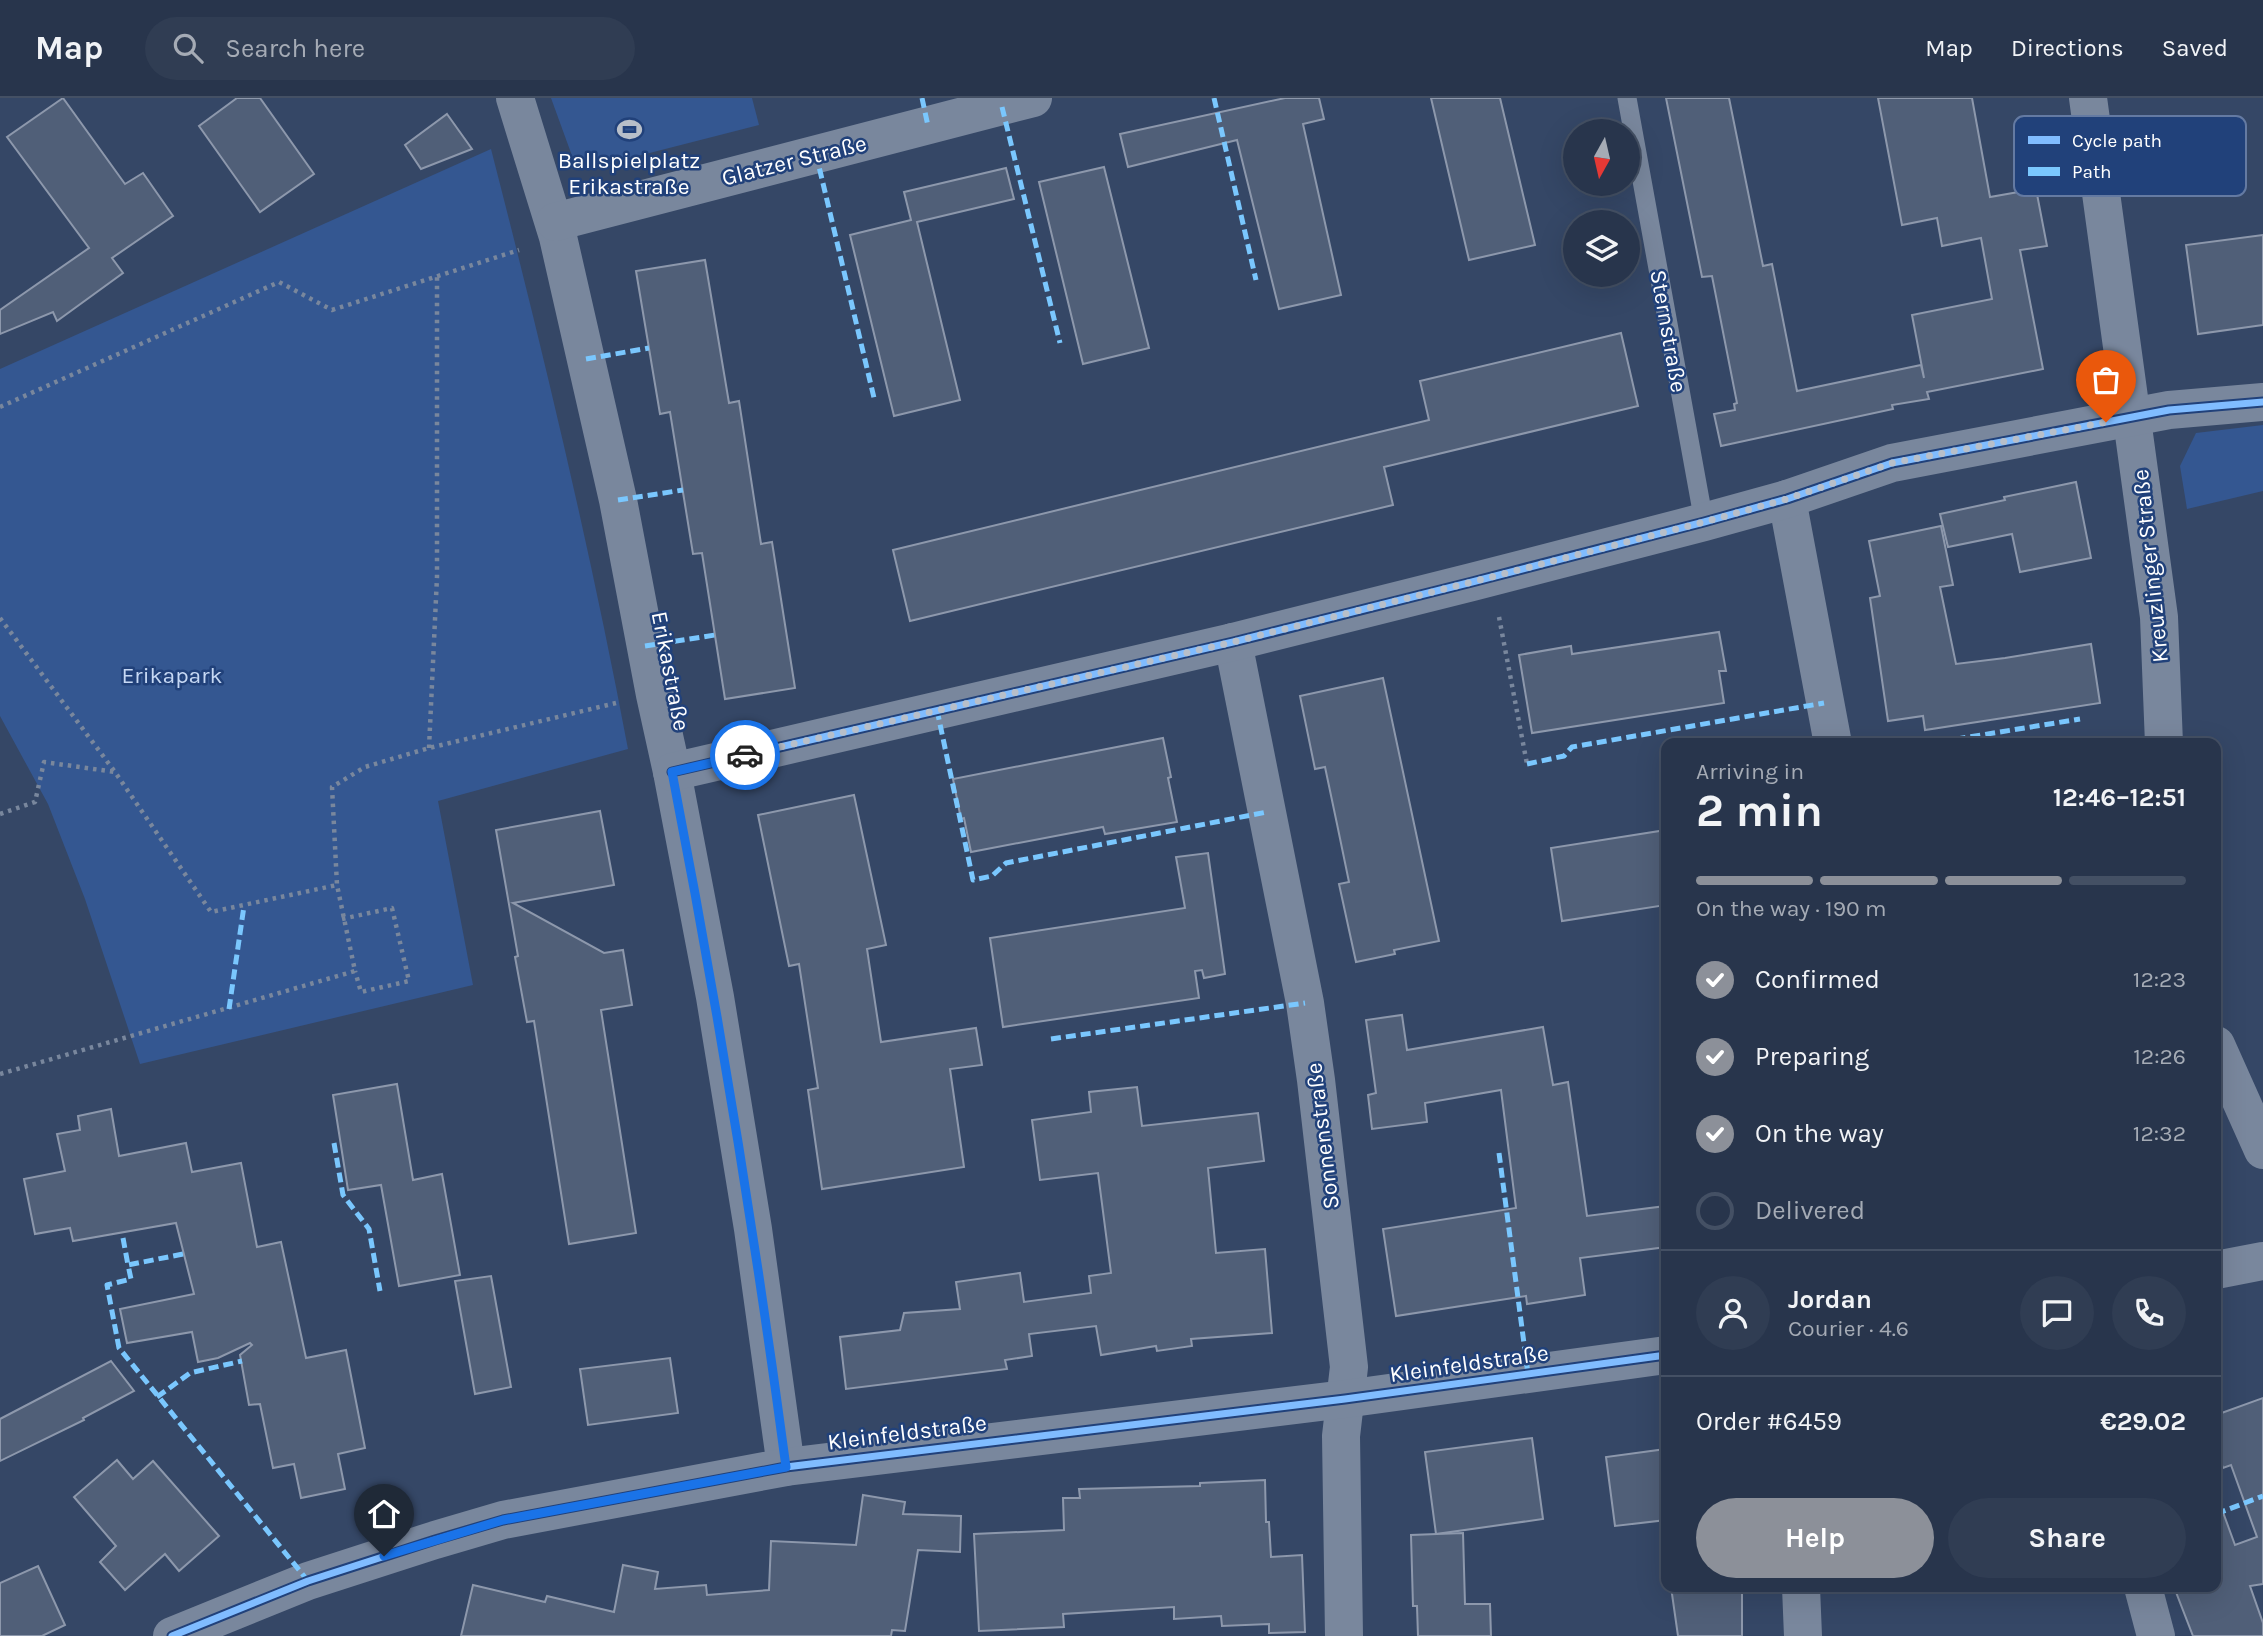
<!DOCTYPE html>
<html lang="en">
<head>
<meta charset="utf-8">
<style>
	:root { --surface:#28354c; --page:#303d53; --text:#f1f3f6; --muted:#a5abb5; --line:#445064; --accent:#8c9099 }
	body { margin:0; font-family:Karla,sans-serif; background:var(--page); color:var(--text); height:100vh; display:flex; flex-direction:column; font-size:26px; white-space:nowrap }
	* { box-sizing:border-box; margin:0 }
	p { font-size:23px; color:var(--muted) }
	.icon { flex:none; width:38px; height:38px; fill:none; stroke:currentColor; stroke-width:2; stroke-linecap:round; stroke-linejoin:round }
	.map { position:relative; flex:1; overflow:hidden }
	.drawer { position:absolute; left:1661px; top:640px; width:560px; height:854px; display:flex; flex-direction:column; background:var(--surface); border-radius:14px; box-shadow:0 7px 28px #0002,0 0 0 2px var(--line) }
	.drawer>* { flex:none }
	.needle { width:46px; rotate:188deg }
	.buttons { position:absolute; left:1563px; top:21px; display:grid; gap:14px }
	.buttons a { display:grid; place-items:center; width:77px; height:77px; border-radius:50%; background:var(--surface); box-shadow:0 7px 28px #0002,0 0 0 2px var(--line); font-size:35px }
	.pin { position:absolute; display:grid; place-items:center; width:60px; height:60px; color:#fff; margin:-72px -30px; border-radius:50% 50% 50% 0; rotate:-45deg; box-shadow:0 0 7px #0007 }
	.pin .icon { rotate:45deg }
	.courier { position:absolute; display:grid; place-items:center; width:70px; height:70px; margin:-35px; border:5px solid #1a73e8; border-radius:50%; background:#fff; color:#222; box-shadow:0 2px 9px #0007 }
	.summary em { font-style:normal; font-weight:700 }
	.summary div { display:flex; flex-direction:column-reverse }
	.summary { display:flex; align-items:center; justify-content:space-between; height:119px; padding:0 35px }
	h1 { font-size:46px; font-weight:700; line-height:52px }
	.bar { display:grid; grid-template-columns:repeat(4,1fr); gap:10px 7px; align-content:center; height:84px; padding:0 35px }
	.bar i { height:9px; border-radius:5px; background:var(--line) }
	.bar .active { background:var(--accent) }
	.bar p { grid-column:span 4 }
	.line { display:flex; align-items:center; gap:18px; padding:0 35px; border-top:2px solid var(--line) }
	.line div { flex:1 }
	.round { display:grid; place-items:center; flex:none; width:74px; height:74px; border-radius:37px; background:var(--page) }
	ol { padding:0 35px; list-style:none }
	li { display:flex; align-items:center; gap:21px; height:77px }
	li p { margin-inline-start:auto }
	li .icon { padding:7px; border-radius:50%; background:var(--accent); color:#fff; stroke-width:4 }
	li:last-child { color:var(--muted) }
	li i { width:38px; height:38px; border:4px solid var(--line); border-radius:50% }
	.button { display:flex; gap:14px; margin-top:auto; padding:14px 35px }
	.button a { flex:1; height:80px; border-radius:42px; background:var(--accent); color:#fff; font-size:28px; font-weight:700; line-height:80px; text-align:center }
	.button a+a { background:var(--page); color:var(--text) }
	header { display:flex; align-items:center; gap:42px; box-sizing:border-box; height:98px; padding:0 35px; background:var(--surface); border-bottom:2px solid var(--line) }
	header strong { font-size:33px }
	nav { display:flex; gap:38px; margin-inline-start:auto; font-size:24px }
	.search { width:490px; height:63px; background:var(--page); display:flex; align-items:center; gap:18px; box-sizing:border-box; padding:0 24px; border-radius:38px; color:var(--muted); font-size:26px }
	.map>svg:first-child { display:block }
	.green { fill:#345791 }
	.building { fill:#505f78; stroke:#8d98ac; stroke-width:2 }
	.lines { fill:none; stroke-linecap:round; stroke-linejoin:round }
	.path { stroke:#79879d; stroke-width:4.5; stroke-dasharray:3.5 5; stroke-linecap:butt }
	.service { stroke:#79879d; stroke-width:19 }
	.minor { stroke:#79879d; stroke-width:38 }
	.quiet { stroke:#7ac7fe; stroke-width:5; stroke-dasharray:10 5; stroke-linecap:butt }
	.cycleway-casing { stroke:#21417a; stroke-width:11 }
	.cycleway { stroke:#80bcff; stroke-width:7 }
	.done { stroke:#b8bfc9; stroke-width:7; stroke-dasharray:0 12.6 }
	.route { stroke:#1a73e8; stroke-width:9 }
	.labels { text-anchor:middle; stroke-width:5; stroke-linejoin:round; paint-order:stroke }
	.poi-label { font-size:23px; fill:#fff; stroke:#21417a }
	.street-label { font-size:23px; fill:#fff; stroke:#21417a }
	.park-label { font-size:23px; fill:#c6d8f4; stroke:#21417a }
	.key { fill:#21417a; stroke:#647aa2; stroke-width:2 }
	.key-label { font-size:19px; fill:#fff }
</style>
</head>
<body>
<header>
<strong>Map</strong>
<div class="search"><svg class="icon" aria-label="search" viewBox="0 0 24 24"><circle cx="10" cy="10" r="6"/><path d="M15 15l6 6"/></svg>Search here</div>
<nav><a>Map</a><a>Directions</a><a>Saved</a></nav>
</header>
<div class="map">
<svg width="2263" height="1538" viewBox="0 0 2263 1538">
	<rect width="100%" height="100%" fill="#354766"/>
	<g class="green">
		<path d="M551,0H752L759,27L591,70L575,66Z"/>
		<path d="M491,51C542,249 590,449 628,651L438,703L473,887L140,966L85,801L48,706L0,618V271Z"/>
		<path d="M2263,327V393L2187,411L2180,368L2196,335Z"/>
	</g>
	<g class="building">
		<path d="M63,0L125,86L143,75L173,118L112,160L123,175L57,223L53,214L0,236V212L89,150L7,39Z"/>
		<path d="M237,0H260L314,76L260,114L199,28Z"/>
		<path d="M1285,0H1319L1324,21L1303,26L1341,197L1279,211L1237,42L1128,69L1120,36Z"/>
		<path d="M1431,0H1500L1535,147L1469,162Z"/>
		<path d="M1666,0H1729L1763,168L1772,166L1797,293L1921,267L1924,280L1912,217L1992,201L1981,140L1942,148L1937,120L1902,127L1878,0H1972L1990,99L2036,91L2047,148L2020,152L2043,271L1927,294L1929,301L1892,307L1893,311L1721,348L1714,316L1735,312L1734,306L1737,305L1712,178L1702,179Z"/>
		<path d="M447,16L472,51L421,71L405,47Z"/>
		<path d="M1104,69L1149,250L1083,266L1039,84Z"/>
		<path d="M1006,70L1014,101L917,124L960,302L894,318L850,137L911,122L904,94Z"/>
		<path d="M2263,137V227L2198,236L2186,147Z"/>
		<path d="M705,162L729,305L739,303L761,446L772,444L795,590L725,601L702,455L693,456L670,314L660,316L636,173Z"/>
		<path d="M1621,235L1638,308L1384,369L1393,407L910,523L893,452L1429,322L1420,283Z"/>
		<path d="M2076,384L2091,460L2020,474L2012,436L1948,449L1940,416L2005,402L2004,399Z"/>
		<path d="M1941,428L1953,487L1940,489L1956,566L2005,560L2091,546L2100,605L1925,632L1923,618L1888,623L1870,500L1880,498L1869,443Z"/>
		<path d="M1719,534L1726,573H1719L1724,605L1532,635L1519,557L1571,548L1572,556Z"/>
		<path d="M1383,580L1439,843L1394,852L1395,856L1356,864L1339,786L1349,784L1337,726L1325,669L1315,671L1300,598Z"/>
		<path d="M1163,640L1171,679L1168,680L1177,724L1105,736L1103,729L971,754L964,720L961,721L953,681Z"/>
		<path d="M854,697L886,847L867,851L881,944L976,930L982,967L950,971L964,1069L822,1091L808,992L818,990L799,866L789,868L758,717Z"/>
		<path d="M600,713L614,787L513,805L604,855L623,852L632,907L601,912L636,1135L569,1146L534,923L527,924L515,859L518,858L496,732Z"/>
		<path d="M1666,732V807L1562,823L1551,750Z"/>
		<path d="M1208,755L1225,876L1204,880L1202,872L1195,873L1199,900L1003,929L990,840L1185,810L1176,759Z"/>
		<path d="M1402,917L1407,952L1543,929L1553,987L1568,984L1587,1118L1666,1108V1149L1580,1160L1585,1197L1527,1206L1526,1198L1396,1218L1383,1131L1516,1110L1501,992L1425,1005L1427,1024L1372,1031L1368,997L1376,995L1366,922Z"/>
		<path d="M397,986L413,1082L442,1076L460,1177L399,1188L381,1087L348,1092L333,997Z"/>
		<path d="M1137,989L1142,1028L1258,1015L1264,1063L1208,1070L1216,1155L1265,1151L1272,1235L1191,1241L1192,1248L1157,1253L1156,1248L1101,1257L1096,1228L1029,1236L1032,1258L1005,1262L1007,1271L846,1291L840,1239L900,1232L904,1215L960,1211L956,1184L1020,1175L1024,1204L1091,1195L1089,1178L1111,1175L1098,1075L1040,1082L1032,1022L1091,1014L1089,994Z"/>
		<path d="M111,1011L119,1058L186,1045L192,1074L241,1065L257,1149L281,1144L306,1260L346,1252L365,1350L338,1356L345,1391L301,1400L294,1366L273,1370L260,1306L249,1307L240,1257L252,1247L250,1245L218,1260L198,1264L192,1234L127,1245L120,1211L194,1196L176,1125L73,1143L70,1130L35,1136L24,1081L65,1073L57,1036L80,1032L78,1018Z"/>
		<path d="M491,1178L511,1289L475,1296L455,1183Z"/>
		<path d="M670,1260L678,1315L588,1327L580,1271Z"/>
		<path d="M111,1263L134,1293L83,1320L84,1322L0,1363V1321Z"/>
		<path d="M2263,1300V1486L2250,1488L2263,1525V1538H2193L2174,1489H2216V1406H2220L2235,1447L2257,1439L2231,1367L2223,1370L2216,1349V1317Z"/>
		<path d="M1532,1340L1543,1421L1436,1436L1425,1354Z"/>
		<path d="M1666,1351V1422L1615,1428L1606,1359Z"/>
		<path d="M117,1362L133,1381L153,1363L219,1438L179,1473L165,1456L125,1492L100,1464L116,1448L74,1399Z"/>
		<path d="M1265,1382L1266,1424H1269L1271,1459L1302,1457L1305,1534L1269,1535V1526L1222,1528L1221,1518L1174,1521V1509L1063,1516L1064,1529L979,1533L974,1436L1064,1432L1063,1400H1080L1079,1391L1200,1388V1385Z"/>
		<path d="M863,1397L905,1404L903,1416L961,1418L960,1454L918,1452L905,1533L892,1532L891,1538H461L473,1487L545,1504L547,1498L614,1514L623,1467L658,1474L655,1491L706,1487L707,1497L769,1492L771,1443L856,1447Z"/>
		<path d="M1463,1435L1465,1506H1490L1491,1538H1418L1417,1508H1413L1411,1437Z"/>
		<path d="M38,1468L65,1527L42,1538H0V1485Z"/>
		<path d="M1671,1489H1742V1538H1678Z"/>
	</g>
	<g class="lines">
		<g class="path">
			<path d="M0,309L279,184L332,212L519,152"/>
			<path d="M1499,519L1527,666"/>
			<path d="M0,520L115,674L211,814L337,787"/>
			<path d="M429,650L437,479V178"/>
			<path d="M0,716L35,704L44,664L115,674"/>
			<path d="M342,821L392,810L409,883L361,894L355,873"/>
			<path d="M0,976L355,873L337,787L332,689L365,669L429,650L616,605"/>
		</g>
		<path class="service" d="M1627,0L1704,424"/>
		<g class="minor">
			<path d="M515,0L558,139L618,402L655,597L672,674L715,899L753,1131L786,1369"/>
			<path d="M2088,0L2159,519L2164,646"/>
			<path d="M555,124L1033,0"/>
			<path d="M1787,401L1833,646"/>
			<path d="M1233,544L1305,905L1316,982L1349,1269L1341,1338L1344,1538"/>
			<path d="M672,674L1233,544L1472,484L1704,424L1787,401L1892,365L2169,312L2263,304"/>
			<path d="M2216,947L2263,1052"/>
			<path d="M2216,1172L2263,1163"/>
			<path d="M1801,1489L1803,1538"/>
			<path d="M2143,1489L2156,1538"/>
			<path d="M172,1538L308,1483L435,1442L503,1422L786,1369L1345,1301L1666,1257"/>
		</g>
		<g class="quiet">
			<path d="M922,0L928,28"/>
			<path d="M1214,0L1256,182"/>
			<path d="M1002,9L1060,245"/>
			<path d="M816,56L875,304"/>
			<path d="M586,261L649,250"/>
			<path d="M618,402L683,392"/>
			<path d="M645,548L715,537"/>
			<path d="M937,612L973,782L992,778L1006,765L1267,714"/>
			<path d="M1926,646L2080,621"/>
			<path d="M1527,666L1564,658L1572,649L1824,605"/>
			<path d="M229,911L244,808"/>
			<path d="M1051,941L1305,905"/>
			<path d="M334,1045L343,1097L369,1131L380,1193"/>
			<path d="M1499,1055L1528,1276"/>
			<path d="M123,1140L128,1167"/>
			<path d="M183,1156L128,1167L131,1181L107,1187L119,1250L308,1483"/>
			<path d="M157,1299L190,1275L242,1263"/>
			<path d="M2216,1416L2263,1398"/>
		</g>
		<defs>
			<g id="cycleway">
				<path d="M672,674L1233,544L1472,484L1704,424L1787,401L1892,365L2169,312L2263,304"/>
				<path d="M172,1538L308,1483L435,1442L503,1422L786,1369L1345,1301L1666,1257"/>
			</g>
		</defs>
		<use href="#cycleway" class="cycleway-casing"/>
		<use href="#cycleway" class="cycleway"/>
	</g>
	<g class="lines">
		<path class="done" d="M745,657L1233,544L1472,484L1704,424L1787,401L1892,365L2106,324"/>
		<path class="route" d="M384,1458L503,1422L786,1369C755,1136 717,905 672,674L745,657"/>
	</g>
	<defs>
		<symbol id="stadium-bare" viewBox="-9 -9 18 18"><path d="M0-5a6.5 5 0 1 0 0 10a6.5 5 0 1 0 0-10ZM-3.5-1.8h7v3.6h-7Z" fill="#b8bfc9" stroke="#21417a" stroke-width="2.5" paint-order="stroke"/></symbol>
	</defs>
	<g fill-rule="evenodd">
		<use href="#stadium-bare" x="612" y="14" width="35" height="35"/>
	</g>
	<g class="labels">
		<g class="poi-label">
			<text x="629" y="70">Ballspielplatz<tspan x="629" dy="26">Erikastraße</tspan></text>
		</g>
		<g class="street-label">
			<text transform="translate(794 62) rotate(-14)" y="8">Glatzer Straße</text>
			<text transform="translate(1669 233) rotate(80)" y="8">Sternstraße</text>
			<text transform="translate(2150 468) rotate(-96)" y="8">Kreuzlinger Straße</text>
			<text transform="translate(671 573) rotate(79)" y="8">Erikastraße</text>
			<text transform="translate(1322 1038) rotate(-97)" y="8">Sonnenstraße</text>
			<text transform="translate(1469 1265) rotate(-8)" y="8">Kleinfeldstraße</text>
			<text transform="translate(907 1334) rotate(-7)" y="8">Kleinfeldstraße</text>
		</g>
		<g class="park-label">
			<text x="172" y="585">Erikapark</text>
		</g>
	</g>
	<rect x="2014" y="18" width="232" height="80" rx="10" class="key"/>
	<rect x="2028" y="38" width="32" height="8" fill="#80bcff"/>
	<rect x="2028" y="69" width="32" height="9" fill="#7ac7fe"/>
	<g class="key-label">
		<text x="2072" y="49">Cycle path</text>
		<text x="2072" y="80">Path</text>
	</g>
</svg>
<div class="buttons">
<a><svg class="needle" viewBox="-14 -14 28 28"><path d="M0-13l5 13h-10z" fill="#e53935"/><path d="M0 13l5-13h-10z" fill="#a5abb5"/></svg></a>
<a><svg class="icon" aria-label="layers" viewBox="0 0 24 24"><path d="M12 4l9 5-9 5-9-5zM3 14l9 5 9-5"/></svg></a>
</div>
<div class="pin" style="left:2106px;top:324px;background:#ea580c"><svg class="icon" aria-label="bag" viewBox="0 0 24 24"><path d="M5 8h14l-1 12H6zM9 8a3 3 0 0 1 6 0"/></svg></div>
<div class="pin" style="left:384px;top:1458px;background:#1f2937"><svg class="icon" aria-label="home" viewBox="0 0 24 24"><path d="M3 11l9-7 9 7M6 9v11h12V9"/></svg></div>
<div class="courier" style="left:745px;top:657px"><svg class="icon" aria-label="car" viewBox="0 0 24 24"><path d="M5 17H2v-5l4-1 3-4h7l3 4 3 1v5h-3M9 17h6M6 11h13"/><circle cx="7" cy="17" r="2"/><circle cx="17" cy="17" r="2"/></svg></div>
<section class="drawer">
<div class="summary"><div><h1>2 min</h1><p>Arriving in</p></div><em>12:46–12:51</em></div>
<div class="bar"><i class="active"></i><i class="active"></i><i class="active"></i><i></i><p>On the way · 190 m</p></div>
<ol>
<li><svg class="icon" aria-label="check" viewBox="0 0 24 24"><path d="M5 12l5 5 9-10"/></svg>Confirmed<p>12:23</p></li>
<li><svg class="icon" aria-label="check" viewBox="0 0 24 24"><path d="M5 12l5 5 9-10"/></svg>Preparing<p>12:26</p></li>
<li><svg class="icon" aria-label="check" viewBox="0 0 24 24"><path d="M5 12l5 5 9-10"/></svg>On the way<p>12:32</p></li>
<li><i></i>Delivered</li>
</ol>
<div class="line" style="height:126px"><a class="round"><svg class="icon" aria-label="person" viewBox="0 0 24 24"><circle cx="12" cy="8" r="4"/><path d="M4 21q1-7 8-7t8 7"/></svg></a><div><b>Jordan</b><p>Courier · 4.6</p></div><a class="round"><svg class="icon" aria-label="chat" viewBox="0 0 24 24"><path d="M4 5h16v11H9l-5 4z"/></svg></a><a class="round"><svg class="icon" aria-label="phone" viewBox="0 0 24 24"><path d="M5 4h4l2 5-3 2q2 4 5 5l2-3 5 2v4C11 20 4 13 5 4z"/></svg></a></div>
<div class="line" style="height:91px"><div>Order #6459</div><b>€29.02</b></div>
<div class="button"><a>Help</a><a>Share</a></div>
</section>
</div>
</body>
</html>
